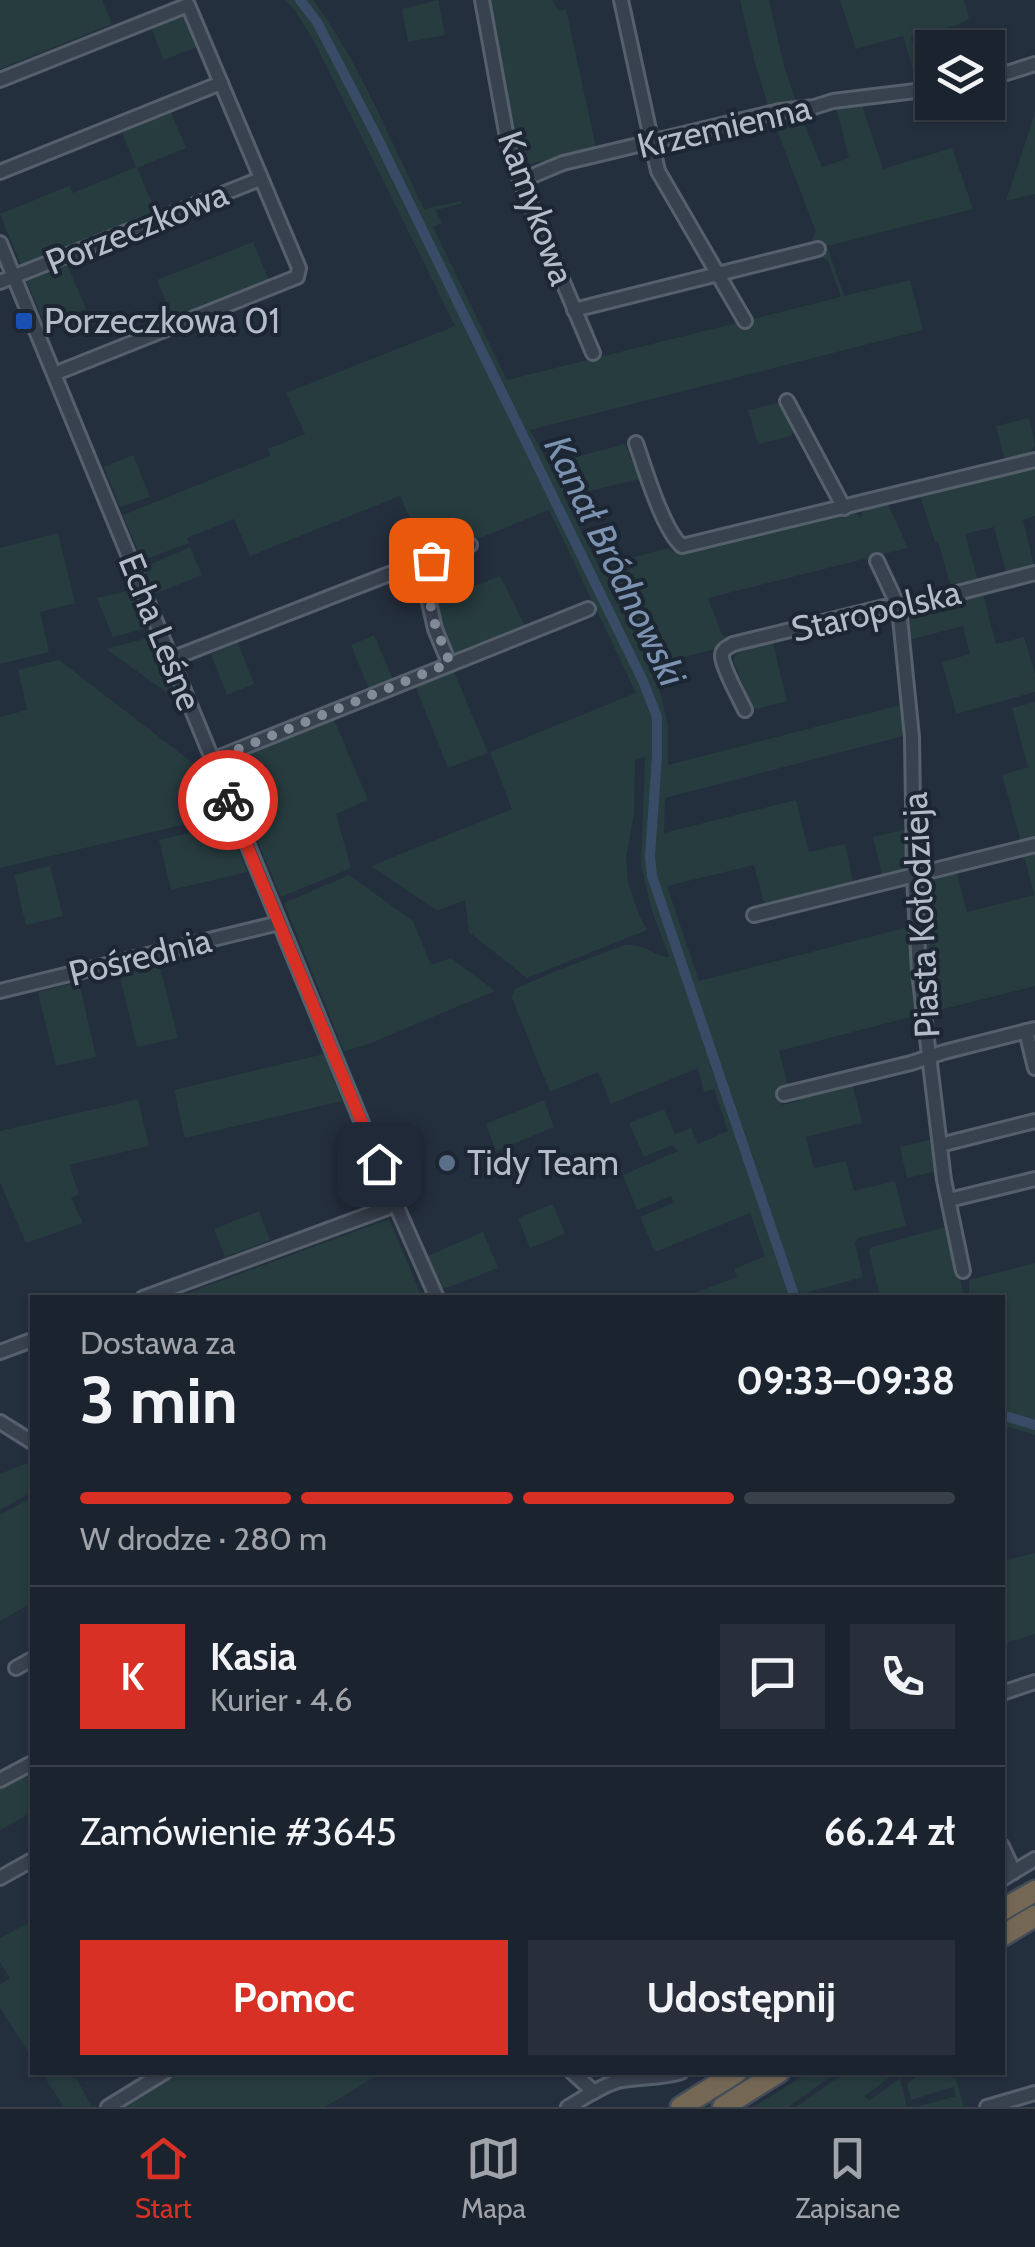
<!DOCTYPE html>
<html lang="pl">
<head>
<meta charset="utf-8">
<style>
	:root { --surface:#1b232e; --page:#282f3a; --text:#f1f3f6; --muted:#a0a4aa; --line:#39404a; --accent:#d93025 }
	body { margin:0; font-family:Cabin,sans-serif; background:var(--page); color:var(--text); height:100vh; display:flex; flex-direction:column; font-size:38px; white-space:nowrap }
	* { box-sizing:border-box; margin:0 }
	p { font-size:32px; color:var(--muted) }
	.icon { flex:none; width:55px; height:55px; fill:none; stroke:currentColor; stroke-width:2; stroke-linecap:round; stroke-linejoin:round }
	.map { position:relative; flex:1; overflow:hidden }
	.panel { position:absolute; left:30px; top:1295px; width:975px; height:780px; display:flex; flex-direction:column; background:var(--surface); border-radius:0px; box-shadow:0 2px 8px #0004,0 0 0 2px var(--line) }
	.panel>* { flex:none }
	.fabs { position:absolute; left:915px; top:30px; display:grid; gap:20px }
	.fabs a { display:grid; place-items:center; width:90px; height:90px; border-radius:0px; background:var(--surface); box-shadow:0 2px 8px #0004,0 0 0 2px var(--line); font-size:50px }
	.pin { position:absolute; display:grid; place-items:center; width:85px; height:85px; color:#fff; margin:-42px; border-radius:20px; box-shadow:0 5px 15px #0006 }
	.courier { position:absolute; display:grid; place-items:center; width:100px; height:100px; margin:-50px; border:8px solid #d93025; border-radius:50%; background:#fff; color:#222; box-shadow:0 2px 12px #0007 }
	.overview em { font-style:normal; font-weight:700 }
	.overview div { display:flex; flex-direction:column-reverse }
	.overview { display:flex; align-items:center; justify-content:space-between; height:170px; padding:0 50px }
	h1 { font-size:65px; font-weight:700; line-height:75px }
	.bar { display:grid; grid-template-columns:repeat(4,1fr); gap:15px 10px; align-content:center; height:120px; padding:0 50px }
	.bar i { height:12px; border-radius:8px; background:var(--line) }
	.bar .on { background:var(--accent) }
	.bar p { grid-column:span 4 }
	.line { display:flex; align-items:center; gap:25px; padding:0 50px; border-top:2px solid var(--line) }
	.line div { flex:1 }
	.round { display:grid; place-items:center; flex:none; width:105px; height:105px; border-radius:0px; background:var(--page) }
	.action { display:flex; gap:20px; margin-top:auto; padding:20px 50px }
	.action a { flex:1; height:115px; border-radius:0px; background:var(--accent); color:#fff; font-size:40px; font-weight:700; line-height:115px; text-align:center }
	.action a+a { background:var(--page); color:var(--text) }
	.tab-bar { display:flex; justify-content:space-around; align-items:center; height:140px; border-top:2px solid var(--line); background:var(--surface); font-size:28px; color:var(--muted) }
	.tab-bar a { display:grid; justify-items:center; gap:5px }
	.tab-bar .on { color:var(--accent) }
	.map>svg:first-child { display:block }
	.green { fill:#263c3f }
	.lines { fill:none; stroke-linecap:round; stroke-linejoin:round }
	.canal { stroke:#394c67; stroke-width:10 }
	.minor-casing { stroke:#565f6c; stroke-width:18 }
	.highway-casing { stroke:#434c59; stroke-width:25 }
	.minor { stroke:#38414e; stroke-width:12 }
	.highway { stroke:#746855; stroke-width:20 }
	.done { stroke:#828b98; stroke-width:10; stroke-dasharray:0 18 }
	.route { stroke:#d93025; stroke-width:12 }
	.transit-dot { fill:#1a4fb4; stroke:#1d2633; stroke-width:4 }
	.service-dot { fill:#5c6f8a; stroke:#1d2633; stroke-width:4 }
	.labels { text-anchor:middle; stroke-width:8; stroke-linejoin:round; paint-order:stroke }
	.street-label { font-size:35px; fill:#b4bcc9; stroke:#1d2633 }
	.poi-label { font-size:35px; fill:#b4bcc9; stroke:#1d2633; text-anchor:start }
	.water-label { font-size:38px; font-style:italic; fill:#7c92b1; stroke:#1d2633 }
</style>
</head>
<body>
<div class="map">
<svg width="1035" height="2107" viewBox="0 0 1035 2107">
	<rect width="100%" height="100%" fill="#242f3e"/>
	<g class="green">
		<path d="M0,0H102L112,24L0,69Z"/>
		<path d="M284,0H313C358,59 391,142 424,209L461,201V204L436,210L442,223L433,227L507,380L841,297L828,261C819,256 816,254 820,243L812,240L816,232L774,122L784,119L783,116L800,114L822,167L849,158L836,108L862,105L883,169L952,148L973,209L827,246L844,296L910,280L923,330L530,430L549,464L625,444L640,479L564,497L599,566L669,548L672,552L855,510L860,518L863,511L888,504L908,548L708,598L722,635L732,639L719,648L649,666L661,694L668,727V765L905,704L907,735L665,798L664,833L796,800L809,852L845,844L854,886L765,907L754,865L667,886L699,981L913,926L922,1014L779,1051L789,1089L778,1093L782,1105L799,1101L801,1096L852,1083L862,1123L806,1137L814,1168L846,1161L854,1191L895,1181L906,1226L858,1238L855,1243L863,1277L805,1293L807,1297H684L737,1277L734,1269L765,1256L750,1213L655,1252L640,1217L673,1203L671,1196L637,1210L623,1175L678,1151L672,1145L644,1157L629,1123L664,1109L675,1134L691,1128L698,1144L728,1131L714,1089L704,1092L698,1068L611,1104L598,1072L550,1092L512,998L515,989L556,971L624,945C644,943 653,956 669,957L651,908L641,864L645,756L635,760L634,814L626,857L628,883L639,915L647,930L527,978L469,932L465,900L437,911L371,866L512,809L490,752L636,693L549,510L428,559L400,496L250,556L234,519L187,538L189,543L142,561L123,515L270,456L268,449L305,434L286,393L455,326L314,41L293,8Z"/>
		<path d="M438,0L445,35L408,42L402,9Z"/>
		<path d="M489,0H552L558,11L566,9L596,148L530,164L515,155Z"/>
		<path d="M740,0H769L784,66L798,106L762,110L767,102L754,60Z"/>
		<path d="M840,0H964L969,19L958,25L911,37L925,84L918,85L903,36L856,49Z"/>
		<path d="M179,16L185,18L197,47L164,60L151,28Z"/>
		<path d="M170,110L186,148L137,168L156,212L25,265L20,263L0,214L69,186L73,193L136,167L121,130Z"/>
		<path d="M1035,113V194L1006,201Z"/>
		<path d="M253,242L270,283L174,321L157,280Z"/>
		<path d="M66,262L86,309L45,325L27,282L29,277Z"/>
		<path d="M778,403L794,431L791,436L758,444L748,410Z"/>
		<path d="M1029,418L1035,445L1030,453L1005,460L996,426Z"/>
		<path d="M133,455L150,497L120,507L104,467Z"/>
		<path d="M1035,463V516L1023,520L1035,569L1007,576L994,527L965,534L979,584L952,591L938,541L935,542L919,493Z"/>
		<path d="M58,533L75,603L40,612L49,652L0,664V548Z"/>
		<path d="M190,547L202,575L155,594L144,567Z"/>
		<path d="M500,576L525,626L457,653L452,652L442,631L437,601Z"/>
		<path d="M131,590L147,628L113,637L97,598Z"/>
		<path d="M982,590L996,644L1024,637L1035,674V692L956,714L942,662L970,654L963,626L909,640L905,615L910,609Z"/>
		<path d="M374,635L393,679L369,689L351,645Z"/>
		<path d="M151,637L152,641L147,644L150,650L155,648L176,699L106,649Z"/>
		<path d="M238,643L254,684L227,695L211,654Z"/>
		<path d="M773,643L787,701L753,710L733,660L737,652Z"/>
		<path d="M59,660L207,774L224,815L0,868V717L27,710L18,670Z"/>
		<path d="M452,667L488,753L448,768L414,683Z"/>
		<path d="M1035,702V839L1021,842L1002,775L1028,767L1012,708Z"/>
		<path d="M332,715L368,800L336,814L351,868L281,897L224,760Z"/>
		<path d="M223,825L230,828L247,872L171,890L159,840Z"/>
		<path d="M906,829L908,865L900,874L883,878L873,837Z"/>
		<path d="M1035,851V986L927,1013L920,924L924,923C923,882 913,882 956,871L967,912L1034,895L1025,860L1017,855Z"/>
		<path d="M50,866L63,916L26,925L14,875Z"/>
		<path d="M349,875L413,921L431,965L451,958L495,991L366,1045L344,1051L284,903Z"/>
		<path d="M159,963L178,1038L137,1047L119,973Z"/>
		<path d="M79,982L96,1057L56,1066L38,992Z"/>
		<path d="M324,1054L342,1101L185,1138L174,1090Z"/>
		<path d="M138,1099L149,1146L69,1165L79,1194L71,1198L83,1223L26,1243L0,1182V1131Z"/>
		<path d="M544,1100L554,1127L496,1151L486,1124Z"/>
		<path d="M933,1139L938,1171L907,1178L900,1147Z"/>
		<path d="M553,1204L565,1234L530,1248L518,1218Z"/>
		<path d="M259,1211L270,1240L225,1257L214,1229Z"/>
		<path d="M389,1219L422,1297H177Z"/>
		<path d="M949,1226L964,1297H880L869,1251L872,1247Z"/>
		<path d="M483,1232L498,1268L449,1287L442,1288L437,1285L425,1257Z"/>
		<path d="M1035,1263V1435L1003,1425L1002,1298L969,1297V1280Z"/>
		<path d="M32,1461V1492L0,1510V1474Z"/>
		<path d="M32,1497V1603L0,1621V1515Z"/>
		<path d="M1035,1553V1634L1003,1644V1561Z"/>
		<path d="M32,1766V1812L0,1830V1784Z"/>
		<path d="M32,1921V2058L0,2008V1985L10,1978L0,1962V1938Z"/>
		<path d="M269,2072L271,2075L276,2072L381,2073L325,2107H119L174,2073Z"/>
		<path d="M810,2072L836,2073L788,2107H753Z"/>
		<path d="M923,2072L954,2073L964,2107H917L956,2096L953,2087L911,2100L907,2084Z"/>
		<path d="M42,2073H73L92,2107H64Z"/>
		<path d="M844,2073H895L865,2096L869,2101L900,2078L907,2107H796Z"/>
	</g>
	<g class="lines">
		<g class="canal">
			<path d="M300,0L317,22L377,137L643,681L657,717V756L650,856L652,876L795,1298"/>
			<path d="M1002,1415L1035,1425"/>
		</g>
		<defs>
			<g id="minor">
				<path d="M482,0L508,143L514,166L593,353"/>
				<path d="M621,0L658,171L745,321"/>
				<path d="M988,79L1035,64"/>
				<path d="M0,80L188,5L299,268L297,277L54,374"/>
				<path d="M0,172L221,83"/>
				<path d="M520,181L563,163L780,111L814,107L833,101L932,89"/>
				<path d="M0,243L392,1196L437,1298"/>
				<path d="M0,282L260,179"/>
				<path d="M574,310L818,249"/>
				<path d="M787,401L844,508"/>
				<path d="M636,443C645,469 663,530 682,546L1035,460"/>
				<path d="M877,561L899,608L912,737L914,876L919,972L944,1180L963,1271"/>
				<path d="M420,562L435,629L449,663"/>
				<path d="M171,659L420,562L431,561L470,545"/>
				<path d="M745,710C740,699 722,667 722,656C722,649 727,648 733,644L884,607L899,608L1035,573"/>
				<path d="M212,760L588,609"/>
				<path d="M754,915L1035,845"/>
				<path d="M0,991L279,923"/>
				<path d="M1026,1031L1035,1068"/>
				<path d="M784,1094L911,1063L944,1052L1035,1029"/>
				<path d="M948,1143L1035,1121"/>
				<path d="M949,1200L1035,1179"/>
				<path d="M143,1298L387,1208L392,1196"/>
				<path d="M0,1352L32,1340"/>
				<path d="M0,1422L32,1442"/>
				<path d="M16,1668L32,1659"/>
				<path d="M1002,1693L1035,1682"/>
				<path d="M0,1780L32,1763"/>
				<path d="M1002,1846L1014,1872"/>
				<path d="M0,1878L32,1860"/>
				<path d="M1002,1879L1035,1859"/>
				<path d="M572,2072L594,2092"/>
				<path d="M108,2107L165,2072"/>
				<path d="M568,2107C584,2098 600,2086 618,2081C639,2076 660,2079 681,2072"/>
				<path d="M987,2107L1035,2093"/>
			</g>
			<g id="highway">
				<path d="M1002,1910L1035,1891"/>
				<path d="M1002,1936L1035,1916"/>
				<path d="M681,2107L737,2072"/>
				<path d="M723,2107L779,2072"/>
			</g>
		</defs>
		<use href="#minor" class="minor-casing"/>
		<use href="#highway" class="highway-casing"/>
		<use href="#minor" class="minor"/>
		<use href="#highway" class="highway"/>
	</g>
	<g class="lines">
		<path class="done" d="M228,800L212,760L450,663L436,628L420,562L431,560"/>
		<path class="route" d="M228,800L379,1164"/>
	</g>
	<rect class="transit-dot" x="14" y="311" width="20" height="20" rx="5"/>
	<circle class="service-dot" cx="447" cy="1163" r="10"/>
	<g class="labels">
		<g class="street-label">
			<text transform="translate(724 127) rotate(-13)" y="12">Krzemienna</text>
			<text transform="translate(536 208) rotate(70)" y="12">Kamykowa</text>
			<text transform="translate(137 228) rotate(-22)" y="12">Porzeczkowa</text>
			<text transform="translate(876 611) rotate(-13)" y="12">Staropolska</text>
			<text transform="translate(160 632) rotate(68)" y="12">Echa Leśne</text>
			<text transform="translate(921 915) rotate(-93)" y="12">Piasta Kołodzieja</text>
			<text transform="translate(140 957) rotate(-14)" y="12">Pośrednia</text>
		</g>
		<g class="poi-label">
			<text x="44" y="333">Porzeczkowa 01</text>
			<text x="467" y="1175">Tidy Team</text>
		</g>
		<g class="water-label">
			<text transform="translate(615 561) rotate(64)" y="13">Kanał Bródnowski</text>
		</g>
	</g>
</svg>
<div class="fabs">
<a><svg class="icon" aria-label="layers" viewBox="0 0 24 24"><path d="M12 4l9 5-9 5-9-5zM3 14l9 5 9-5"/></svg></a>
</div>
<div class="pin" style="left:431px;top:560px;background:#ea580c"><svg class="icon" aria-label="bag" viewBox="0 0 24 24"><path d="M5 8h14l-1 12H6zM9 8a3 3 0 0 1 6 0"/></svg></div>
<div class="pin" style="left:379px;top:1164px;background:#1f2937"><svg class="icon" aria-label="home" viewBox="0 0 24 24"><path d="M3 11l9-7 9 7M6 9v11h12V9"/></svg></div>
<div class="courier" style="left:228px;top:800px"><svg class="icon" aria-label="bike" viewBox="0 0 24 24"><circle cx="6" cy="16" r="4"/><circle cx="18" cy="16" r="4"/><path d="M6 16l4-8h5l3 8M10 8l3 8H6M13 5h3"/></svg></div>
<section class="panel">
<div class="overview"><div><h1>3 min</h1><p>Dostawa za</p></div><em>09:33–09:38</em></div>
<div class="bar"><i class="on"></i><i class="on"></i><i class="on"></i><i></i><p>W drodze · 280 m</p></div>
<div class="line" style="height:180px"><b class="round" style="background:var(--accent);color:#fff">K</b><div><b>Kasia</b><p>Kurier · 4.6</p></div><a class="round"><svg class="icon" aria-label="chat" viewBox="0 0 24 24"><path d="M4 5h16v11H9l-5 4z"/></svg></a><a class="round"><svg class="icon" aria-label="phone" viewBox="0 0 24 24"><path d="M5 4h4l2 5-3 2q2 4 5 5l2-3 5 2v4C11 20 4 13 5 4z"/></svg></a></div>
<div class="line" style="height:130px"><div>Zamówienie #3645</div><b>66.24 zł</b></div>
<div class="action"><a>Pomoc</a><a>Udostępnij</a></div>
</section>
</div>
<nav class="tab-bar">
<a class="on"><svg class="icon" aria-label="home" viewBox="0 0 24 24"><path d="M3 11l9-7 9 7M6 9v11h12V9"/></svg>Start</a>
<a><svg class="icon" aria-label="map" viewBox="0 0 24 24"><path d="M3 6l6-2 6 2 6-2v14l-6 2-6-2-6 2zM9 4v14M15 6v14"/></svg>Mapa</a>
<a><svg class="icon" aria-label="saved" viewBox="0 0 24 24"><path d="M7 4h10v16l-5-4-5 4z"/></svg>Zapisane</a>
</nav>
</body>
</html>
